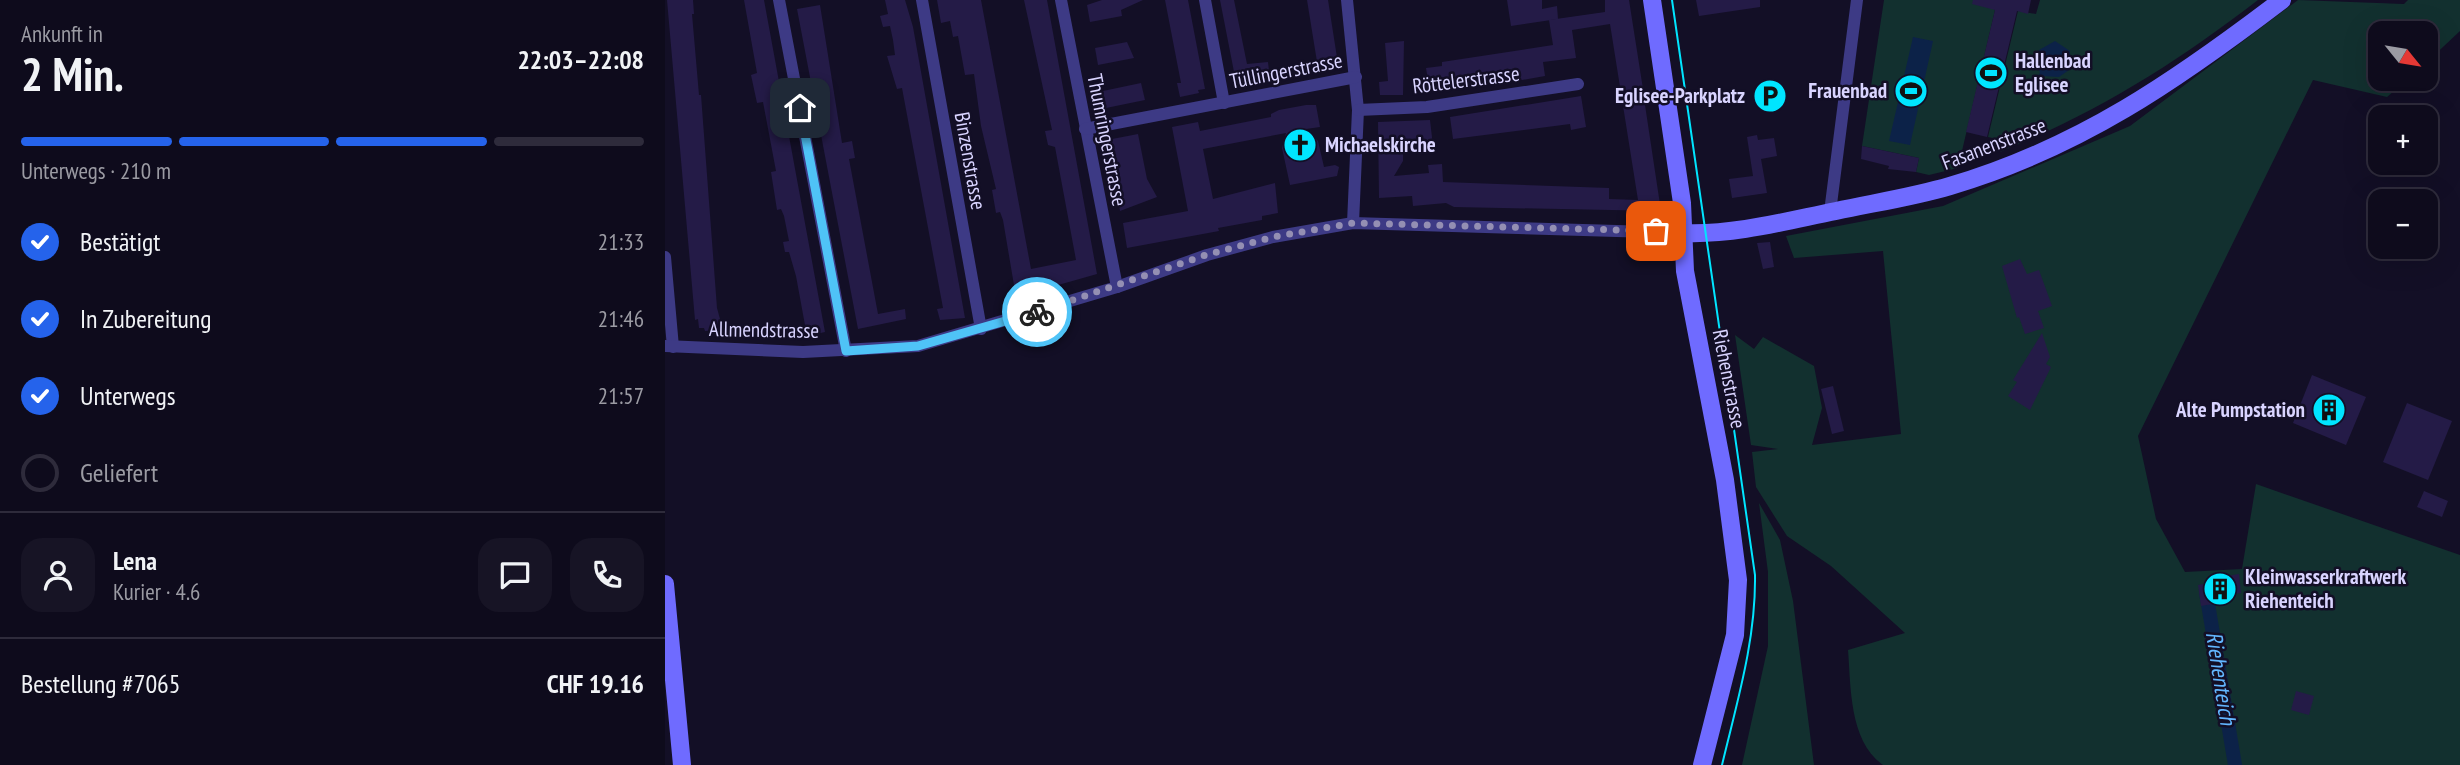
<!DOCTYPE html>
<html lang="de">
<head>
<meta charset="utf-8">
<style>
	:root { --surface:#0e0b1c; --page:#171425; --text:#f1f3f6; --muted:#9b9ba3; --line:#2e2b3b; --accent:#2563eb }
	body { margin:0; font-family:"PT Sans Narrow",sans-serif; background:var(--page); color:var(--text); height:100vh; display:flex; flex-direction:column; font-size:26px; white-space:nowrap }
	* { box-sizing:border-box; margin:0 }
	p { font-size:23px; color:var(--muted) }
	.icon { flex:none; width:38px; height:38px; fill:none; stroke:currentColor; stroke-width:2; stroke-linecap:round; stroke-linejoin:round }
	.map { position:relative; flex:1; overflow:hidden }
	.drawer { display:flex; flex-direction:column; background:var(--surface); width:665px }
	.drawer>* { flex:none }
	.needle { width:46px; rotate:120deg }
	.tools { position:absolute; left:1703px; top:21px; display:grid; gap:14px }
	.tools a { display:grid; place-items:center; width:70px; height:70px; border-radius:14px; background:var(--surface); box-shadow:0 7px 28px #0002,0 0 0 2px var(--line); font-size:35px }
	.pin { position:absolute; display:grid; place-items:center; width:60px; height:60px; color:#fff; margin:-30px; border-radius:14px; box-shadow:0 4px 10px #0006 }
	.courier { position:absolute; display:grid; place-items:center; width:70px; height:70px; margin:-35px; border:5px solid #4fc3f7; border-radius:50%; background:#fff; color:#222; box-shadow:0 2px 9px #0007 }
	.headline em { font-style:normal; font-weight:800 }
	.headline div { display:flex; flex-direction:column-reverse }
	.headline { display:flex; align-items:center; justify-content:space-between; height:119px; padding:0 21px }
	h1 { font-size:46px; font-weight:800; line-height:52px }
	.bar { display:grid; grid-template-columns:repeat(4,1fr); gap:10px 7px; align-content:center; height:84px; padding:0 21px }
	.bar i { height:9px; border-radius:5px; background:var(--line) }
	.bar .on { background:var(--accent) }
	.bar p { grid-column:span 4 }
	.line { display:flex; align-items:center; gap:18px; padding:0 21px; border-top:2px solid var(--line) }
	.line div { flex:1 }
	.round { display:grid; place-items:center; flex:none; width:74px; height:74px; border-radius:21px; background:var(--page) }
	ol { padding:0 21px; list-style:none }
	li { display:flex; align-items:center; gap:21px; height:77px }
	li p { margin-inline-start:auto }
	li .icon { padding:7px; border-radius:50%; background:var(--accent); color:#fff; stroke-width:4 }
	li:last-child { color:var(--muted) }
	li i { width:38px; height:38px; border:4px solid var(--line); border-radius:50% }
	main { display:flex; flex:1; min-height:0 }
	.map>svg:first-child { display:block }
	.green { fill:#12302f }
	.water { fill:#0c2248 }
	.lines { fill:none; stroke-linecap:round; stroke-linejoin:round }
	.canal { stroke:#0c2248; stroke-width:14 }
	.building { fill:#241b47 }
	.street { stroke:#3d3a85; stroke-width:12 }
	.secondary { stroke:#6f6bff; stroke-width:18 }
	.tram { stroke:#00e5ff; stroke-width:2 }
	.done { stroke:#948fb3; stroke-width:7; stroke-dasharray:0 12.6 }
	.route { stroke:#4fc3f7; stroke-width:9 }
	.labels { text-anchor:middle; stroke-width:5; stroke-linejoin:round; paint-order:stroke }
	.poi-label { font-size:21px; font-weight:bold; fill:#d9d4ff; stroke:#130f26; text-anchor:start }
	.street-label { font-size:21px; fill:#d9d4ff; stroke:#130f26 }
	.water-label { font-size:23px; font-style:italic; fill:#62b6ff; stroke:#130f26 }
</style>
</head>
<body>
<main>
<section class="drawer">
<div class="headline"><div><h1>2 Min.</h1><p>Ankunft in</p></div><em>22:03–22:08</em></div>
<div class="bar"><i class="on"></i><i class="on"></i><i class="on"></i><i></i><p>Unterwegs · 210 m</p></div>
<ol>
<li><svg class="icon" aria-label="check" viewBox="0 0 24 24"><path d="M5 12l5 5 9-10"/></svg>Bestätigt<p>21:33</p></li>
<li><svg class="icon" aria-label="check" viewBox="0 0 24 24"><path d="M5 12l5 5 9-10"/></svg>In Zubereitung<p>21:46</p></li>
<li><svg class="icon" aria-label="check" viewBox="0 0 24 24"><path d="M5 12l5 5 9-10"/></svg>Unterwegs<p>21:57</p></li>
<li><i></i>Geliefert</li>
</ol>
<div class="line" style="height:126px"><a class="round"><svg class="icon" aria-label="person" viewBox="0 0 24 24"><circle cx="12" cy="8" r="4"/><path d="M4 21q1-7 8-7t8 7"/></svg></a><div><b>Lena</b><p>Kurier · 4.6</p></div><a class="round"><svg class="icon" aria-label="chat" viewBox="0 0 24 24"><path d="M4 5h16v11H9l-5 4z"/></svg></a><a class="round"><svg class="icon" aria-label="phone" viewBox="0 0 24 24"><path d="M5 4h4l2 5-3 2q2 4 5 5l2-3 5 2v4C11 20 4 13 5 4z"/></svg></a></div>
<div class="line" style="height:91px"><div>Bestellung #7065</div><b>CHF 19.16</b></div>
</section>
<div class="map">
<svg width="1795" height="765" viewBox="0 0 1795 765">
	<rect width="100%" height="100%" fill="#130f26"/>
	<g class="green">
		<path d="M1219,0H1316L1330,10L1293,168L1264,175L1251,172L1254,158L1197,146Z"/>
		<path d="M1375,0H1593C1508,65 1435,111 1335,152L1332,139L1323,137L1353,11L1371,14Z"/>
		<path d="M1633,0L1739,4L1743,0H1795V31L1761,63L1760,33H1715V79H1743L1722,97L1648,80L1473,436L1491,519L1520,572L1577,569L1591,484L1795,555V765H1218C1184,741 1186,687 1183,650L1240,633L1166,566L1122,536L1091,487L1087,452L1113,449L1086,445L1070,335L1089,349L1098,337L1149,366L1157,408L1147,445L1236,434L1218,251L1129,258L1121,236L1278,206L1465,126Z"/>
		<path d="M1094,503L1115,540L1128,601L1149,765H1077L1103,646V572Z"/>
	</g>
	<g class="water">
		<path d="M1248,37L1268,41L1245,145L1224,141Z"/>
		<path d="M1390,41L1405,51L1404,70L1394,77L1376,76L1357,94L1375,73L1371,61L1374,50Z"/>
	</g>
	<g class="lines">
		<path class="canal" d="M1541,592L1570,765"/>
	</g>
	<g class="building">
		<path d="M2,0H28L29,14H27L34,95H36L52,308L58,330L40,331L39,328H34L33,319L30,320Z"/>
		<path d="M79,0H99L160,332L142,336L131,276L124,252H120L118,242L124,241L119,216L116,209L112,210L106,172L111,171L98,102L92,103L86,75L92,73Z"/>
		<path d="M220,0H240L248,27L300,318L275,320L272,309L278,308L237,88L232,89L222,56L230,55L228,40L225,26L218,27L215,16L223,14Z"/>
		<path d="M272,0H316L366,269L411,260L390,147L383,145L380,131L387,130L359,0H382L432,274L351,297L338,220L335,212L331,213L327,190L331,189L316,126L309,74L300,75L293,36L288,37L285,21L276,23Z"/>
		<path d="M437,0H478L456,10L457,16L425,22L422,5Z"/>
		<path d="M500,0H523L540,89L533,90L534,93L515,97L512,83H516Z"/>
		<path d="M555,0H569L582,64L603,62L604,71L570,77Z"/>
		<path d="M642,0H663L673,64L653,68Z"/>
		<path d="M842,0H877V9L892,6L893,19L846,26Z"/>
		<path d="M940,0H964L978,89L981,92L980,105L996,211L789,207L781,203L748,206L747,196L714,198L713,122L765,120L768,146L738,147V161L729,176L764,173L763,165L777,164L778,182L944,188V199L973,200L945,24L907,30L911,58L878,62L880,76L846,82L845,74L797,82L798,88L780,91L778,78L763,80L761,68L777,66V62L888,45L884,20L940,12Z"/>
		<path d="M1031,0H1095V7L1034,16Z"/>
		<path d="M1308,0H1366L1363,14L1352,11L1322,137L1301,132L1330,10L1307,4Z"/>
		<path d="M155,5L177,143L187,141L190,158L184,159L213,314L240,309L241,319L193,329L132,9Z"/>
		<path d="M739,41L738,95H715L714,82L723,81L720,43Z"/>
		<path d="M462,42L469,58L433,65L430,48Z"/>
		<path d="M476,83L480,100L441,108L438,91Z"/>
		<path d="M916,96L921,127L906,130L905,124L788,139L785,117Z"/>
		<path d="M641,105H651L655,127L641,129L653,141L659,167L670,165L674,167L672,176L625,185L617,148L621,133L538,149L548,199L610,183L613,213L597,216V220L553,228L554,231L462,248L458,223L523,211L507,127L533,122L535,131L606,117V114L614,110Z"/>
		<path d="M473,134L482,179L492,197L455,211L442,140Z"/>
		<path d="M1092,135L1093,140L1109,138L1112,156L1096,159L1102,193L1067,198L1064,179L1088,176L1082,137Z"/>
		<path d="M1197,146L1254,158L1251,172L1223,169L1224,166L1196,159Z"/>
		<path d="M1105,242L1109,267L1098,269L1092,243Z"/>
		<path d="M1355,259L1362,274L1374,270L1387,306L1373,311L1379,328L1360,334L1354,317L1352,318L1337,266Z"/>
		<path d="M1377,333L1385,357L1381,364L1386,367L1365,410L1343,396L1352,382L1348,380Z"/>
		<path d="M1647,375L1701,397L1681,445L1628,423Z"/>
		<path d="M1168,386L1179,431L1167,434L1156,389Z"/>
		<path d="M1742,403L1787,421L1763,480L1718,462Z"/>
		<path d="M1759,491L1783,501L1777,517L1752,507Z"/>
		<path d="M1574,574L1576,593L1552,597L1553,603L1536,606L1533,585L1550,582L1549,578Z"/>
		<path d="M1631,691L1649,696L1644,715L1626,710Z"/>
	</g>
	<g class="lines">
		<g class="street">
			<path d="M114,0L181,351"/>
			<path d="M257,0L316,329"/>
			<path d="M396,0L452,287"/>
			<path d="M540,0L559,103"/>
			<path d="M682,0L693,110L688,223"/>
			<path d="M693,110L762,107L913,84"/>
			<path d="M420,129L691,77"/>
			<path d="M1165,212L1192,0"/>
			<path d="M0,257L8,347"/>
			<path d="M0,346L138,352L253,346L452,287L542,255L608,237L688,223L1019,233"/>
		</g>
		<g class="secondary">
			<path d="M987,0L1017,203L1020,271L1060,480L1073,580L1070,635L1037,765"/>
			<path d="M1019,233C1070,235 1121,221 1171,211C1208,203 1248,197 1285,186C1414,148 1512,80 1617,0"/>
			<path d="M0,584L17,765"/>
		</g>
		<path class="tram" d="M1007,0L1090,575C1091,640 1072,702 1057,765"/>
	</g>
	<g class="lines">
		<path class="done" d="M372,312L541,255L608,237L688,223L991,231"/>
		<path class="route" d="M135,108L181,351L253,346L372,312"/>
	</g>
	<defs>
		<symbol id="stadium-disc" viewBox="-11 -11 22 22"><circle r="9.5" fill="#00e5ff" stroke="#130f26"/><path d="M0-5a6.5 5 0 1 0 0 10a6.5 5 0 1 0 0-10ZM-3.5-1.8h7v3.6h-7Z" fill="#111"/></symbol>
		<symbol id="parking-disc" viewBox="-11 -11 22 22"><circle r="9.5" fill="#00e5ff" stroke="#130f26"/><path d="M-3.5-5.5H1a3.5 3.5 0 0 1 0 7H-1V5.5H-3.5ZM-1-3.4V-.6H.8a1.4 1.4 0 0 0 0-2.8Z" fill="#111"/></symbol>
		<symbol id="church-disc" viewBox="-11 -11 22 22"><circle r="9.5" fill="#00e5ff" stroke="#130f26"/><path d="M-1.2-6h2.4v3.5h3.3v2.4h-3.3V6h-2.4V-.1h-3.3v-2.4h3.3Z" fill="#111"/></symbol>
		<symbol id="building-disc" viewBox="-11 -11 22 22"><circle r="9.5" fill="#00e5ff" stroke="#130f26"/><path d="M-4-6H4V6H1V3H-1V6H-4ZM-2.5-4.3h1.7v1.8h-1.7ZM.8-4.3h1.7v1.8H.8ZM-2.5-1h1.7V.8h-1.7ZM.8-1h1.7V.8H.8Z" fill="#111"/></symbol>
	</defs>
	<g fill-rule="evenodd">
		<use href="#stadium-disc" x="1307" y="54" width="38" height="38"/>
		<use href="#stadium-disc" x="1227" y="72" width="38" height="38"/>
		<use href="#parking-disc" x="1086" y="77" width="38" height="38"/>
		<use href="#church-disc" x="616" y="126" width="38" height="38"/>
		<use href="#building-disc" x="1645" y="391" width="38" height="38"/>
		<use href="#building-disc" x="1536" y="570" width="38" height="38"/>
	</g>
	<g class="labels">
		<g class="poi-label">
			<text x="1350" y="68">Hallenbad<tspan x="1350" dy="24">Eglisee</tspan></text>
			<text x="1222" y="98" text-anchor="end">Frauenbad</text>
			<text x="1080" y="103" text-anchor="end">Eglisee-Parkplatz</text>
			<text x="660" y="152">Michaelskirche</text>
			<text x="1640" y="417" text-anchor="end">Alte Pumpstation</text>
			<text x="1580" y="584">Kleinwasserkraftwerk<tspan x="1580" dy="24">Riehenteich</tspan></text>
		</g>
		<g class="street-label">
			<text transform="translate(621 71) rotate(-11)" y="7">Tüllingerstrasse</text>
			<text transform="translate(801 80) rotate(-7)" y="7">Röttelerstrasse</text>
			<text transform="translate(442 140) rotate(79)" y="7">Thumringerstrasse</text>
			<text transform="translate(1329 144) rotate(-21)" y="7">Fasanenstrasse</text>
			<text transform="translate(305 161) rotate(80)" y="7">Binzenstrasse</text>
			<text transform="translate(99 330) rotate(1)" y="7">Allmendstrasse</text>
			<text transform="translate(1064 379) rotate(79)" y="7">Riehenstrasse</text>
		</g>
		<g class="water-label">
			<text transform="translate(1556 678) rotate(81)" y="8">Riehenteich</text>
		</g>
	</g>
</svg>
<div class="tools">
<a><svg class="needle" viewBox="-14 -14 28 28"><path d="M0-13l5 13h-10z" fill="#e53935"/><path d="M0 13l5-13h-10z" fill="#9b9ba3"/></svg></a>
<a>+</a>
<a>−</a>
</div>
<div class="pin" style="left:991px;top:231px;background:#ea580c"><svg class="icon" aria-label="bag" viewBox="0 0 24 24"><path d="M5 8h14l-1 12H6zM9 8a3 3 0 0 1 6 0"/></svg></div>
<div class="pin" style="left:135px;top:108px;background:#1f2937"><svg class="icon" aria-label="home" viewBox="0 0 24 24"><path d="M3 11l9-7 9 7M6 9v11h12V9"/></svg></div>
<div class="courier" style="left:372px;top:312px"><svg class="icon" aria-label="bike" viewBox="0 0 24 24"><circle cx="6" cy="16" r="4"/><circle cx="18" cy="16" r="4"/><path d="M6 16l4-8h5l3 8M10 8l3 8H6M13 5h3"/></svg></div>
</div>
</main>
</body>
</html>
